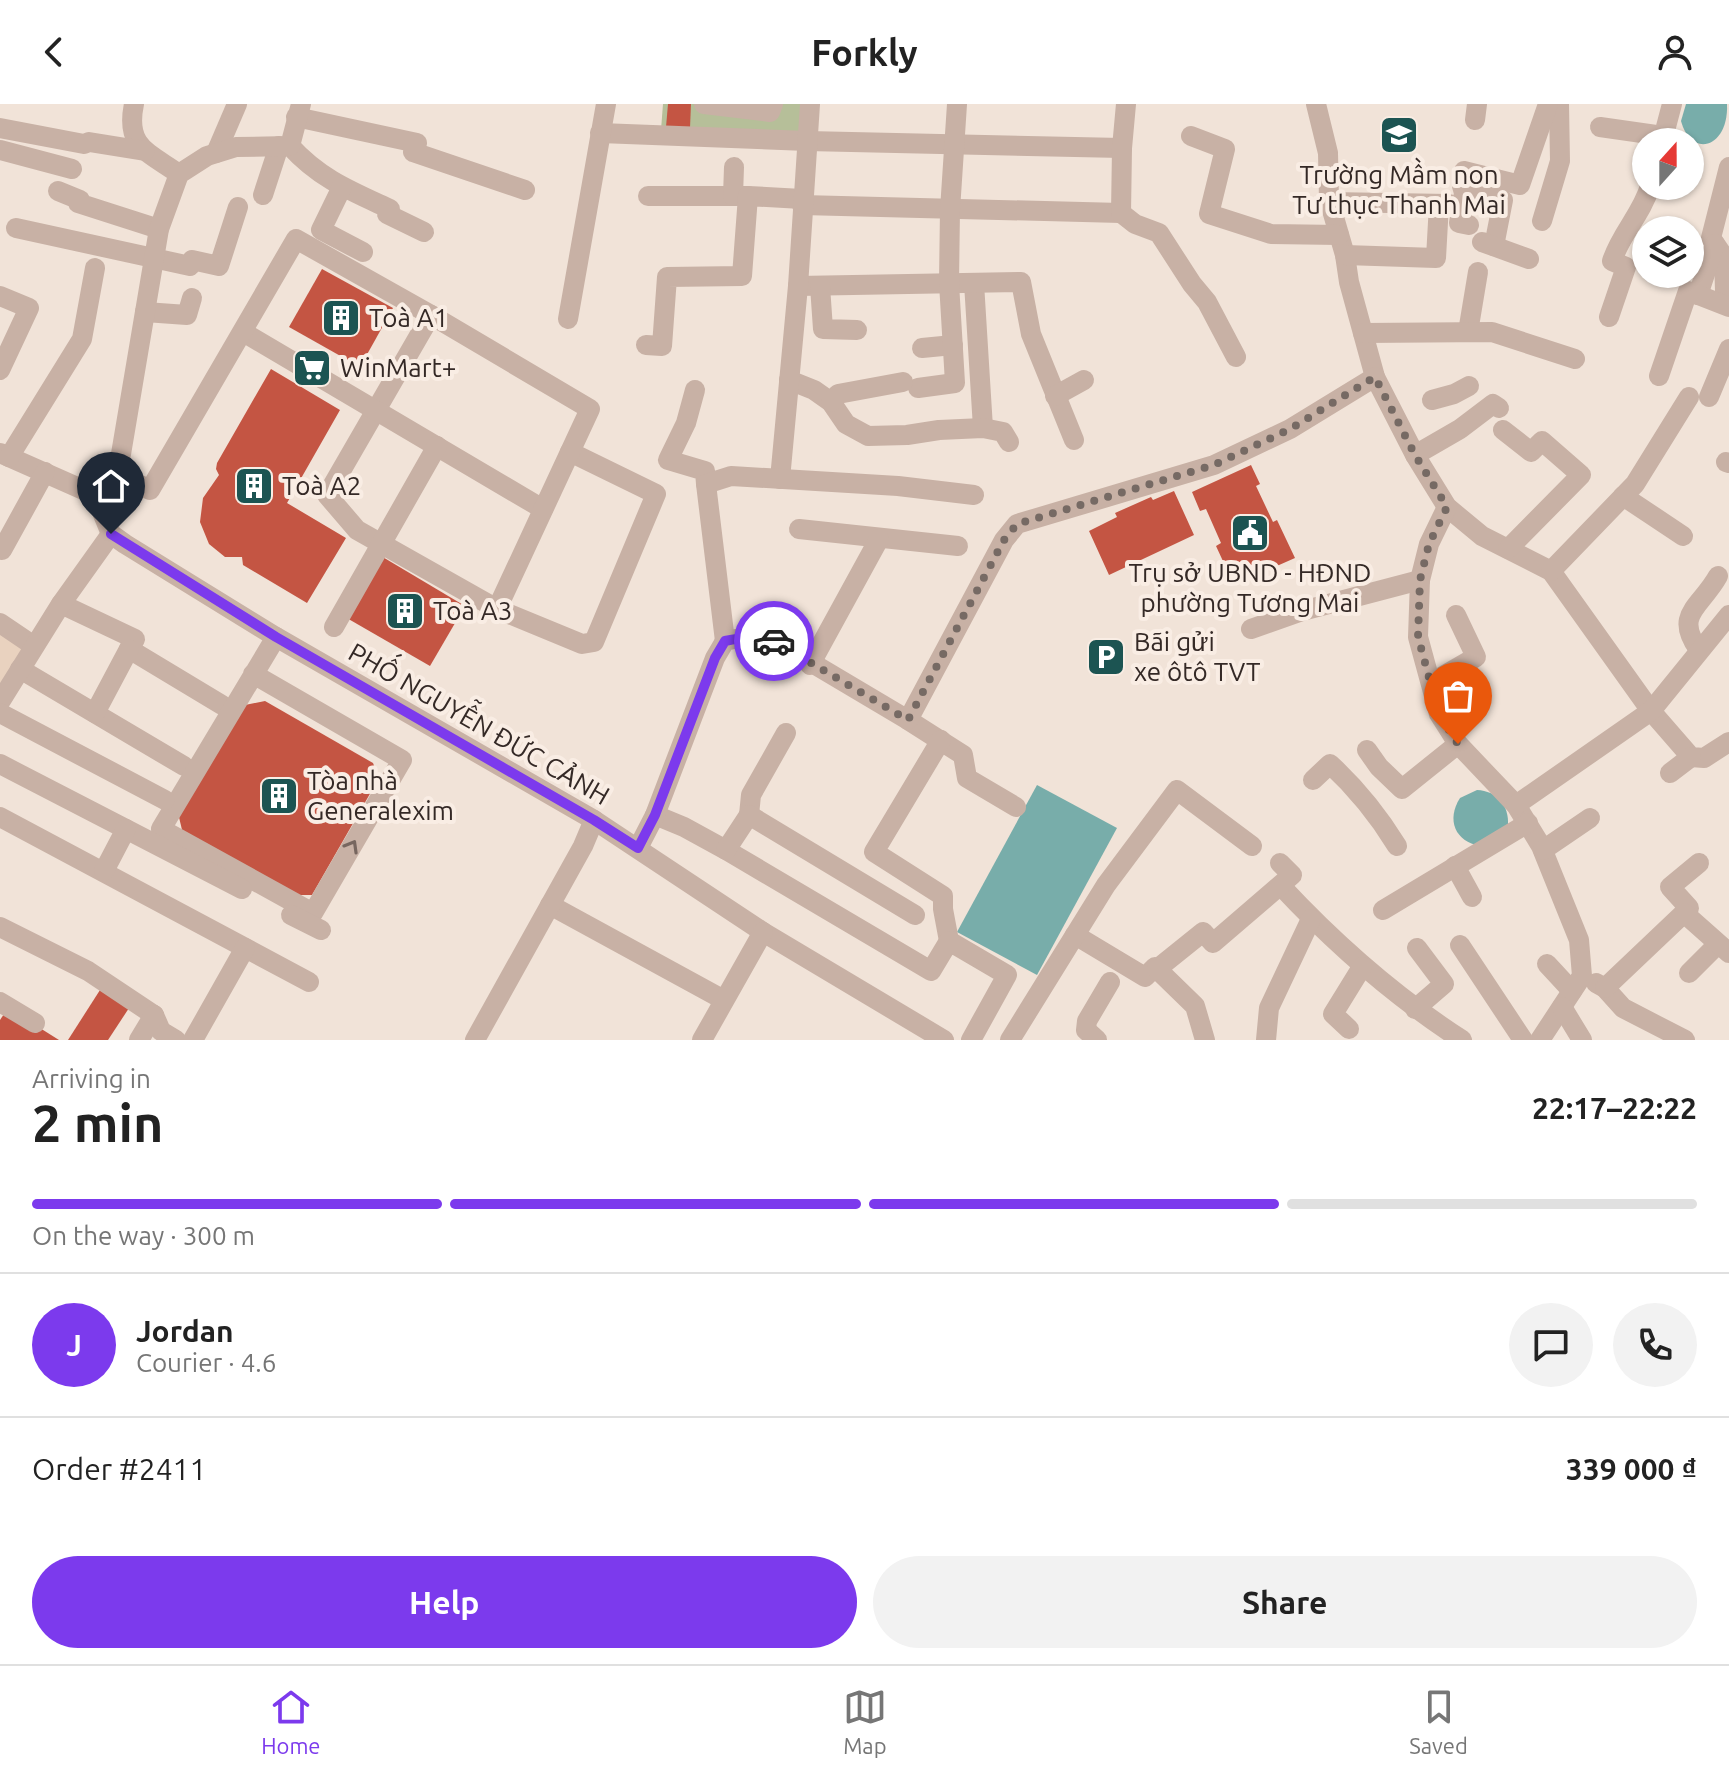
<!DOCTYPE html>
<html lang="en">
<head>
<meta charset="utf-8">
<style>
	:root { --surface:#fff; --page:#f2f2f2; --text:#222; --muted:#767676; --line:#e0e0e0; --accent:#7c3aed }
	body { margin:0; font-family:Ubuntu,sans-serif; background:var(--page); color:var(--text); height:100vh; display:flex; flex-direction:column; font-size:30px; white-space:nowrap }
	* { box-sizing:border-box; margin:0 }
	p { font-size:26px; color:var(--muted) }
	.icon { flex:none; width:44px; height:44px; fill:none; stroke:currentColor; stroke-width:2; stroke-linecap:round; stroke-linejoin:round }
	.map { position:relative; height:936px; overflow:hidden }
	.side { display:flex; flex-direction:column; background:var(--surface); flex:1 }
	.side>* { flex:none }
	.needle { width:52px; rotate:21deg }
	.buttons { position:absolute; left:1632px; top:24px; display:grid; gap:16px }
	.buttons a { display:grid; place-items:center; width:72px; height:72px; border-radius:50%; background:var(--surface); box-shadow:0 2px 6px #0004; font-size:40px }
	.pin { position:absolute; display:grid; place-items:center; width:68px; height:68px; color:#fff; margin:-82px -34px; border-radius:50% 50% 50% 0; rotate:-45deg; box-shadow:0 0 8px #0007 }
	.pin .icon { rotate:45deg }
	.courier { position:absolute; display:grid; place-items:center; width:80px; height:80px; margin:-40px; border:6px solid #7c3aed; border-radius:50%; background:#fff; color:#222; box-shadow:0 2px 10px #0007 }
	.summary em { font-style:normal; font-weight:600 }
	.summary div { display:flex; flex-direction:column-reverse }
	.summary { display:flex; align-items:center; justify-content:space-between; height:136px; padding:0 32px }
	h1 { font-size:52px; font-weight:600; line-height:60px }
	.bar { display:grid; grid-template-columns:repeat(4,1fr); gap:12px 8px; align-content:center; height:96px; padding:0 32px }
	.bar i { height:10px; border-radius:6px; background:var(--line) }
	.bar .on { background:var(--accent) }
	.bar p { grid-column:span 4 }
	.line { display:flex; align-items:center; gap:20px; padding:0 32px; border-top:2px solid var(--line) }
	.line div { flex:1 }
	.round { display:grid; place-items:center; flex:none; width:84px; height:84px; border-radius:42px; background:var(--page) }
	.primary-button { display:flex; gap:16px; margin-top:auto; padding:16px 32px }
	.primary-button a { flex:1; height:92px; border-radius:48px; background:var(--accent); color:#fff; font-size:32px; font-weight:600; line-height:92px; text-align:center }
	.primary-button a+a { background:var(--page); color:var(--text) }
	header { display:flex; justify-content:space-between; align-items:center; height:104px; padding:0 32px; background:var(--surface); font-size:36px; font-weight:600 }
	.tabs { display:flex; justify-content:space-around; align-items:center; height:112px; border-top:2px solid var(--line); background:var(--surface); font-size:22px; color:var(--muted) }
	.tabs a { display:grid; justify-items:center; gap:4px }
	.tabs .on { color:var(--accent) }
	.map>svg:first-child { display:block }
	.green { fill:#b6bf99 }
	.plaza { fill:#e9d2bf }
	.water { fill:#78adaa }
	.building { fill:#c45543 }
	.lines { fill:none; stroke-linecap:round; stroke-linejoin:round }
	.minor { stroke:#c8b1a5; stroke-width:20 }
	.oneway { stroke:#77665f }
	.done { stroke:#766a64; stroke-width:8; stroke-dasharray:0 14.4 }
	.route { stroke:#7c3aed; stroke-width:10 }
	.labels { text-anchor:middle; stroke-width:8; stroke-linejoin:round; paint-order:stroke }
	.poi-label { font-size:26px; fill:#342926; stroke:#f9ede4; text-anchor:start }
	.street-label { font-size:26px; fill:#342926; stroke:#f9ede4 }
</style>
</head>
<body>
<header><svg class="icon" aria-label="back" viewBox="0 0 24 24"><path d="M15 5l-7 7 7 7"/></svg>Forkly<svg class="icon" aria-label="person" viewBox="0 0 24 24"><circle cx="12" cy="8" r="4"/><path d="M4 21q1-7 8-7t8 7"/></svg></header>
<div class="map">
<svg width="1729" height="936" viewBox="0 0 1729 936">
	<rect width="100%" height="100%" fill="#f1e3d8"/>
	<path class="green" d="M663,0H804L801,34L661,26Z"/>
	<path class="plaza" d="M0,524L28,542L0,586Z"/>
	<g class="water">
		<path d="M1686,0H1727C1729,44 1691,55 1681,17Z"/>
		<path d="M1037,681L1117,724L1037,871L957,828Z"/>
		<path d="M1477,686C1497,687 1509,701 1508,721L1481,742C1455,738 1446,716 1460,694Z"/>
	</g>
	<g class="building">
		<path d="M668,0H691L690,24L666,23Z"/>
		<path d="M322,165L393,204L360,263L289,223Z"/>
		<path d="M271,265L340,306L287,399L346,434L307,499L243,461L242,453H225L209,440L200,418L203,394L219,371L216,365L217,359Z"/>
		<path d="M1251,361L1260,380L1256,382L1273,418L1277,416L1295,454L1234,481L1216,442L1221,439L1206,405L1200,407L1192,388Z"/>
		<path d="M1174,387L1194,431L1109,471L1089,427L1117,413L1115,409L1151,393L1153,396Z"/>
		<path d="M381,452L465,502L430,562L345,513Z"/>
		<path d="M265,597L373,659L379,674L312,791H292L183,730L178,709L245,601Z"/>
		<path d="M100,886L129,904L108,936H68Z"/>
		<path d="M8,904L59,936H0V916Z"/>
	</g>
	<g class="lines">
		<g class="minor">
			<path d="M134,0C125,43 148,48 179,70"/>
			<path d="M704,0L770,8L773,0"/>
			<path d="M1316,0L1328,49L1329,96L1345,151L1349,178L1375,273L1415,351L1447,403L1482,432L1551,467L1651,607L1691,653L1704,654L1729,638"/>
			<path d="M296,13L417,39L413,48L525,86"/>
			<path d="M1475,16L1477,0"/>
			<path d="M1600,23L1663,32"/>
			<path d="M0,24L84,40L89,38L145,47"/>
			<path d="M600,29L807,37L1122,44"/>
			<path d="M1191,32L1225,45L1209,110L1271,130L1339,131"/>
			<path d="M1662,38L1672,0"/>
			<path d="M290,42C320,75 351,87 390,105L387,110L424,128"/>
			<path d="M0,46L72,65"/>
			<path d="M216,49L237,0"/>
			<path d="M1729,63L1711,134L1724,153L1725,187L1729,199"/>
			<path d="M342,83L321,126L363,148"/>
			<path d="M58,87L80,96L78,99L159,125"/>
			<path d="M1464,89L1503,96L1494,142"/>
			<path d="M263,91L279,42"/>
			<path d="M648,92H748"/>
			<path d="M733,92L734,63"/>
			<path d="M1329,98L1449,100"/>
			<path d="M802,101L1121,109"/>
			<path d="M1121,109L1135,120L1159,129L1192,180L1207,198L1236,253"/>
			<path d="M1121,109L1122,44L1126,0"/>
			<path d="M1542,117L1560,57L1559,0"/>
			<path d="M1469,121L1459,119L1464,89L1462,82L1464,67L1520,81L1548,0"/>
			<path d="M16,124L190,162L192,156L219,162L238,103"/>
			<path d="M1482,138L1529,155"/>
			<path d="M1345,151L1436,154L1439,100"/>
			<path d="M974,179L983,324"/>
			<path d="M798,182L1021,178L1031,230L1074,336"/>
			<path d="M820,182L823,225L857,226"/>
			<path d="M1698,191L1715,140"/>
			<path d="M0,192L29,204L0,266"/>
			<path d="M145,208L187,211L192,194"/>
			<path d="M431,211L327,391L357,426L497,505L582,540L594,538L656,390L570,348"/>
			<path d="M1609,213L1626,163L1612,157C1621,129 1642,110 1650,82"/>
			<path d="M568,215L606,0"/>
			<path d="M243,228L543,405"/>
			<path d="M1468,228L1478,168"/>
			<path d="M1363,229L1492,228L1575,255"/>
			<path d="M646,241L662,242L667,173L742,172L748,92L802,95"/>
			<path d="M922,244L953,241"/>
			<path d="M1659,272L1688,187L1729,203"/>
			<path d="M789,276L814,286L831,298L846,320L868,332L907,331L939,326L983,324L1003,328L1009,338"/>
			<path d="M918,284L955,279L949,179L950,106L957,0"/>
			<path d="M695,286L686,319L668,356L705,367L706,380"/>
			<path d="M1055,292L1084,276"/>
			<path d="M1709,293L1729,245"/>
			<path d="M1432,296L1454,290L1469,282"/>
			<path d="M831,298L838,290L903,278"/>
			<path d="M1503,326L1531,348L1542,337L1581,371L1508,445"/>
			<path d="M0,349L95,391L111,430L125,440L276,533L594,716L763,828L944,936"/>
			<path d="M1415,351L1460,325L1493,300L1499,304"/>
			<path d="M9,353L82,235L95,164"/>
			<path d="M1726,358L1729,359"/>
			<path d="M780,375L798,182L810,0"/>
			<path d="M95,391L140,381L150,386L296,135L431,211L590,305L497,505"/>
			<path d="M95,391L112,372L121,350L159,125L179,70L207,52L236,43L290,42L301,0"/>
			<path d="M1623,392L1683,432"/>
			<path d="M1447,403L1429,440L1420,476L1418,533L1439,610L1458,640L1516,701L1541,742L1579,836L1582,872L1540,936"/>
			<path d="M799,425L958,442"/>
			<path d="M0,445L2,446L45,368"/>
			<path d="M1551,467L1635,380L1689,293"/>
			<path d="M61,500L135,535L129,545L222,601"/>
			<path d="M0,519L34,542"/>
			<path d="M334,523L437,342"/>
			<path d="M1251,525L1302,507L1420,476"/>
			<path d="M725,537L706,380L731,372L898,382L974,391"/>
			<path d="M1699,546C1673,510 1701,503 1718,472"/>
			<path d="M810,561L879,435"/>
			<path d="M20,565L184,662"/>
			<path d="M253,570L402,656L313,809L161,725L276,533"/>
			<path d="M1431,579L1476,553L1456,511"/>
			<path d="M0,598L61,500L111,430"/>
			<path d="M0,609L165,696"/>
			<path d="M95,609L129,545"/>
			<path d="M908,616L963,651L967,674L1016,703"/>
			<path d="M941,636L874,748L943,792V805L949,837"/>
			<path d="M1367,646L1379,663L1402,685L1458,640"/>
			<path d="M0,660L242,785"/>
			<path d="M1670,669L1691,653"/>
			<path d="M1313,676L1330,660C1357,685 1378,711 1397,742"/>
			<path d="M1516,701L1651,607L1729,511"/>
			<path d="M655,711L684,723L726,746L931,867L949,837L1007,871L971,936"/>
			<path d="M749,711L751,691L786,629"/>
			<path d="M0,713L309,878"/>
			<path d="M638,744L655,711L715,554L725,537C743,533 757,532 775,537L908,616L1004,436L1017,420L1214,361L1290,325L1375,273"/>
			<path d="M726,746L749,711L915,811"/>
			<path d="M1543,746L1590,714"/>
			<path d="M1455,762L1472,793"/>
			<path d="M104,767L126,725"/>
			<path d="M1281,782C1336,841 1394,892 1462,936"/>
			<path d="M550,801L724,896"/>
			<path d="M1383,806L1528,719"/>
			<path d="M1684,809L1689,804L1670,783L1699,759"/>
			<path d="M291,811L321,826"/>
			<path d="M0,823L88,867L154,911"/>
			<path d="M1075,831L1145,873L1155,863L1157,865L1203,828L1213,839L1292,771L1280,759"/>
			<path d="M1460,841L1523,936"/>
			<path d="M1547,860L1572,887"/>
			<path d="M1157,865L1195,902L1205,936"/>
			<path d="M1689,869L1718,840"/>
			<path d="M1596,879L1605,884L1623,904L1685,936"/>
			<path d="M1605,884L1684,809L1729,849"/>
			<path d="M0,898L35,919"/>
			<path d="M1562,903L1582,936"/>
			<path d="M1415,905L1444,880L1417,844"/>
			<path d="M154,911L161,927L176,936"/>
			<path d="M1349,925L1333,910L1362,863"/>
			<path d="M139,936L154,911"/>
			<path d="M193,936L245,844"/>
			<path d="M475,936L583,742L594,716"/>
			<path d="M702,936L763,828"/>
			<path d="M1010,936L1106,781L1177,686L1252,742"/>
			<path d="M1097,936L1086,926L1087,917L1110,878"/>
			<path d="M1266,936L1269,904L1311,815"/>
		</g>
	</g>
	<defs><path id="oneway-chevron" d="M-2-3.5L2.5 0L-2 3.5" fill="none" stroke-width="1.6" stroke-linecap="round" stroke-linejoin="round" transform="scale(2)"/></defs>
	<use class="oneway" href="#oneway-chevron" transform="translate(352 742) rotate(-60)"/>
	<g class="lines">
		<path class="done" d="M774,537L908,616L1004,436L1017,420L1214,361L1290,325L1375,273L1415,351L1447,403L1429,440L1420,476L1418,533L1439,610L1458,640"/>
		<path class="route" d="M111,430L276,533L594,716L638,744L655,711L715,554L725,537C743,533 757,532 774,537"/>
	</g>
	<defs>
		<symbol id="school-square" viewBox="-11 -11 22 22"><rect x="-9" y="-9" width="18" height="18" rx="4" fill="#1c5452" stroke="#f9ede4"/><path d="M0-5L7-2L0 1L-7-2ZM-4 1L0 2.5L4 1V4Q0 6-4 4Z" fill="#fff"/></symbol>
		<symbol id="building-square" viewBox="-11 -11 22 22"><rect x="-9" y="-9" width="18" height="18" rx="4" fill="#1c5452" stroke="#f9ede4"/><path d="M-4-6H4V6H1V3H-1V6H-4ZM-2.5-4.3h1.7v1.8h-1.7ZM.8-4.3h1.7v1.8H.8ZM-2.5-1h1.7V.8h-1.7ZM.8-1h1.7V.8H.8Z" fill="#fff"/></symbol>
		<symbol id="supermarket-square" viewBox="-11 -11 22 22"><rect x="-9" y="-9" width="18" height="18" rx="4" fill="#1c5452" stroke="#f9ede4"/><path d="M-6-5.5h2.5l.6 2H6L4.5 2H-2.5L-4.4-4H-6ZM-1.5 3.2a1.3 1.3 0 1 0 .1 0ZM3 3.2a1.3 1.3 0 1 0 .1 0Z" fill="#fff"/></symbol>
		<symbol id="civic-square" viewBox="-11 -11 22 22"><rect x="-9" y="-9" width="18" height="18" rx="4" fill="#1c5452" stroke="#f9ede4"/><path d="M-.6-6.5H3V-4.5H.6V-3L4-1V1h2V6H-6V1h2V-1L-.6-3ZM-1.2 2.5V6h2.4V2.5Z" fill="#fff"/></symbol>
		<symbol id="parking-square" viewBox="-11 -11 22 22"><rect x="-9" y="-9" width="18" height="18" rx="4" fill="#1c5452" stroke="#f9ede4"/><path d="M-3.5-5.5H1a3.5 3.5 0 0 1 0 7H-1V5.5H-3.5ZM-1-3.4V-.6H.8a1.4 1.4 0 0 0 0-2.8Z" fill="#fff"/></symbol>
	</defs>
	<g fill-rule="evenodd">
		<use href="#school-square" x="1377" y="9" width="44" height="44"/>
		<use href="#building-square" x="319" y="192" width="44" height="44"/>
		<use href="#supermarket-square" x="290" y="242" width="44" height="44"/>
		<use href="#building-square" x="232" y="360" width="44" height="44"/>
		<use href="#civic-square" x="1228" y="407" width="44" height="44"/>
		<use href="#building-square" x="383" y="485" width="44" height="44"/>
		<use href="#parking-square" x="1084" y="531" width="44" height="44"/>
		<use href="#building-square" x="257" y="670" width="44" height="44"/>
	</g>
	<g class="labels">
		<g class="poi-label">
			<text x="1399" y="80" text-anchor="middle">Trường Mầm non<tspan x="1399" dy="30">Tư thục Thanh Mai</tspan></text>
			<text x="369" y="223">Toà A1</text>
			<text x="340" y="273">WinMart+</text>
			<text x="282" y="391">Toà A2</text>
			<text x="1250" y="478" text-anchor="middle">Trụ sở UBND - HĐND<tspan x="1250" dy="30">phường Tương Mai</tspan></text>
			<text x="433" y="516">Toà A3</text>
			<text x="1134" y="547">Bãi gửi<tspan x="1134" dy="30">xe ôtô TVT</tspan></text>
			<text x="307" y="686">Tòa nhà<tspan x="307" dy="30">Generalexim</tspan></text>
		</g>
		<g class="street-label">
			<text transform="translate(479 620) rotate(30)" y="9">PHỐ NGUYỄN ĐỨC CẢNH</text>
		</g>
	</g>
</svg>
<div class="buttons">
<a><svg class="needle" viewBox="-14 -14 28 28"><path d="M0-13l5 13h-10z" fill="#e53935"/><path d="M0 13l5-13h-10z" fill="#767676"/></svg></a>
<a><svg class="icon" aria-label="layers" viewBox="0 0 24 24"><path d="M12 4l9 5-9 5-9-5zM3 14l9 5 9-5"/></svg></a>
</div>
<div class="pin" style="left:1458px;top:640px;background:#ea580c"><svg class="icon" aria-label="bag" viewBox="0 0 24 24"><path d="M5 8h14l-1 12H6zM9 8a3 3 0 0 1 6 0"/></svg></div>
<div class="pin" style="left:111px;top:430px;background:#1f2937"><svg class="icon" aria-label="home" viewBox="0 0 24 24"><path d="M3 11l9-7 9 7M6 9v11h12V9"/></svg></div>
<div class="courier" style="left:774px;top:537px"><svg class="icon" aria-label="car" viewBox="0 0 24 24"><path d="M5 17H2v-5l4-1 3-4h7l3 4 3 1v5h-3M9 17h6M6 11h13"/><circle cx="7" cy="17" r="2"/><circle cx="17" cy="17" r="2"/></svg></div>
</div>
<section class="side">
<div class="summary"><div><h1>2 min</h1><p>Arriving in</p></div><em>22:17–22:22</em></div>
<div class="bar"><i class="on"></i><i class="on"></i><i class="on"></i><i></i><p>On the way · 300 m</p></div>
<div class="line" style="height:144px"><b class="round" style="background:var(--accent);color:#fff">J</b><div><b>Jordan</b><p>Courier · 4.6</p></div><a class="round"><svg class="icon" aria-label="chat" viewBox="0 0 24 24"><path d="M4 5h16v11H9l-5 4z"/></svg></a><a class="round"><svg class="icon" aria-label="phone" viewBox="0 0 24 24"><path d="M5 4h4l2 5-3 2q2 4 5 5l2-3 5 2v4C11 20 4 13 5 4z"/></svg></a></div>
<div class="line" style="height:104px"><div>Order #2411</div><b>339 000 ₫</b></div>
<div class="primary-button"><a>Help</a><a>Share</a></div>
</section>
<nav class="tabs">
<a class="on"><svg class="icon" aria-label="home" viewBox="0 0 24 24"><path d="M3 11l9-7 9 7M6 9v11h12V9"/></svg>Home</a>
<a><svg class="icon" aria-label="map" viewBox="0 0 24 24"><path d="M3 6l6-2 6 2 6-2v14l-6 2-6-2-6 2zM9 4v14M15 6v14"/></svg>Map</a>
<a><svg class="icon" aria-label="saved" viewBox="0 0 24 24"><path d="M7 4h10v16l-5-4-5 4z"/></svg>Saved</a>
</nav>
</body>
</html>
